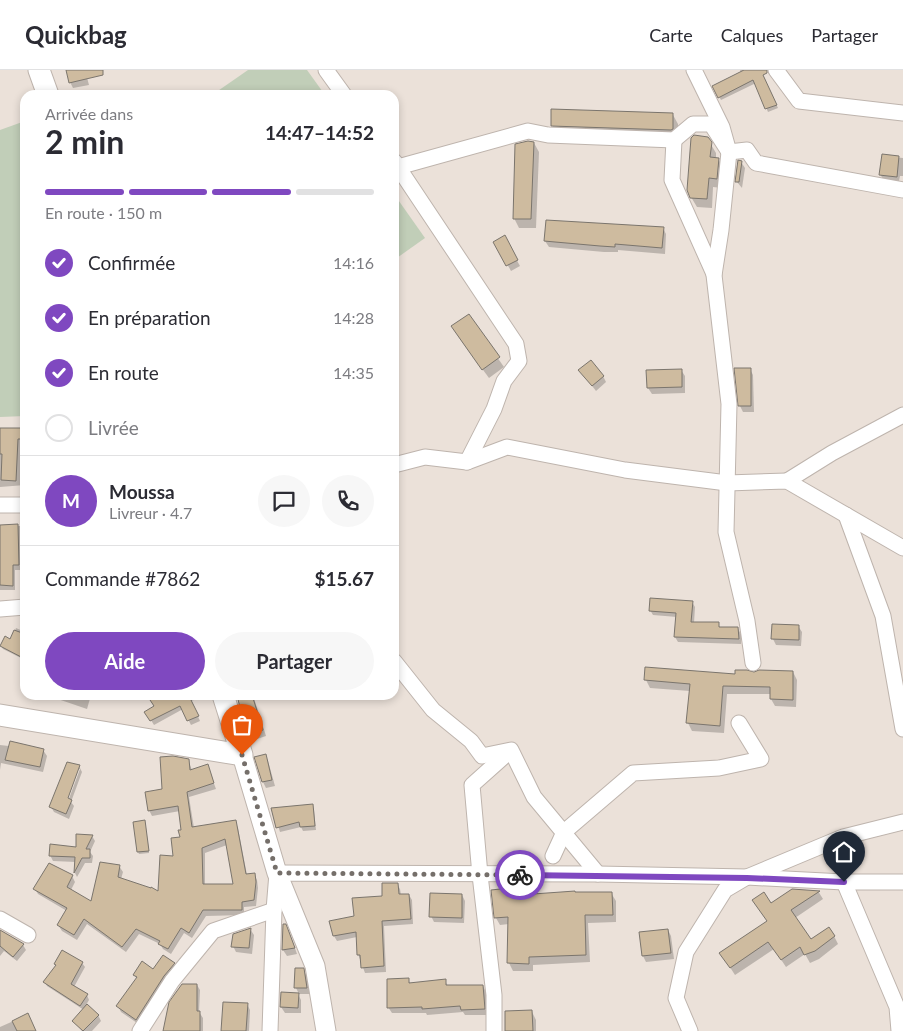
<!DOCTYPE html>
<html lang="fr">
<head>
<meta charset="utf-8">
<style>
	:root { --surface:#fff; --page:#f7f7f7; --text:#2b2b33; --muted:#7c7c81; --line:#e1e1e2; --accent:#7f48c0 }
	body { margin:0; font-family:Lato,sans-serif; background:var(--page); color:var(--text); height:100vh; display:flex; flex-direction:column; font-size:19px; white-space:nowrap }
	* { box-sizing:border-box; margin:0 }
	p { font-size:16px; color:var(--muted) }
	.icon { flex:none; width:28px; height:28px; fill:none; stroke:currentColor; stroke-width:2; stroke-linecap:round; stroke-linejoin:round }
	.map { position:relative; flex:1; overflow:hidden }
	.side { position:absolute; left:20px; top:20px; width:379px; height:610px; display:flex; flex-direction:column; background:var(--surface); border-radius:15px; box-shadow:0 2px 8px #0003 }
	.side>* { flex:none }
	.pin { position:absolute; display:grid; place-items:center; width:42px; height:42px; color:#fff; margin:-51px -21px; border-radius:50% 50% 50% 0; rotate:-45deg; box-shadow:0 0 5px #0007 }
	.pin .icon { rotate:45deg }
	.courier { position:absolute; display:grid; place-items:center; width:50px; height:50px; margin:-25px; border:4px solid #7f48c0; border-radius:50%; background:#fff; color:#222; box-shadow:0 1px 6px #0007 }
	.summary em { font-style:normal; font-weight:700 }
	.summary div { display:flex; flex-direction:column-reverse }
	.summary { display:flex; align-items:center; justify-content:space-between; height:85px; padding:0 25px }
	h1 { font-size:32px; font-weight:700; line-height:38px }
	.bar { display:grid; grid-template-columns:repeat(4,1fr); gap:8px 5px; align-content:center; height:60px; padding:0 25px }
	.bar i { height:6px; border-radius:4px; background:var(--line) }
	.bar .selected { background:var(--accent) }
	.bar p { grid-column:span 4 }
	.line { display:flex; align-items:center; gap:12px; padding:0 25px; border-top:1px solid var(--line) }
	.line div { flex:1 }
	.round { display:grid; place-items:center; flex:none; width:52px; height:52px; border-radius:26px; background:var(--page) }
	ol { padding:0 25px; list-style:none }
	li { display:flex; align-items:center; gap:15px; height:55px }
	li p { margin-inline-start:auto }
	li .icon { padding:5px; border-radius:50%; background:var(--accent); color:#fff; stroke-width:4 }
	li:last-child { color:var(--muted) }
	li i { width:28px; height:28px; border:2px solid var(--line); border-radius:50% }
	.cta { display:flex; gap:10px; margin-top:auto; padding:10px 25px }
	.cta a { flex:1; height:58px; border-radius:30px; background:var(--accent); color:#fff; font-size:20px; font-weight:700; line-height:58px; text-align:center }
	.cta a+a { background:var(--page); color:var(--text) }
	header { display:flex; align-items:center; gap:30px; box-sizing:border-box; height:70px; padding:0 25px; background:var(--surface); border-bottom:1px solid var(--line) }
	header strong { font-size:24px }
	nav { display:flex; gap:28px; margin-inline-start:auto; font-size:18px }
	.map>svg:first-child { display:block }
	.green { fill:#c1ceb8 }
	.shadow { fill:#0003; fill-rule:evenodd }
	.building { fill:#cebb9f; stroke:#7b756d; fill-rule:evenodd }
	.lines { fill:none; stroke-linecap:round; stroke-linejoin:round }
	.minor-casing { stroke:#beb4ad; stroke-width:17 }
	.tertiary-casing { stroke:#beb4ad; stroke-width:21 }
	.secondary-casing { stroke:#beb4ad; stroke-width:23 }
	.minor { stroke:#fff; stroke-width:15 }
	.tertiary { stroke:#fff; stroke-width:19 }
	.secondary { stroke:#fff; stroke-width:21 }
	.done { stroke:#756f6a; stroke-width:5; stroke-dasharray:0 9 }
	.route { stroke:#7f48c0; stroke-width:6 }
</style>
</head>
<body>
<header>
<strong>Quickbag</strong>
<nav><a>Carte</a><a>Calques</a><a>Partager</a></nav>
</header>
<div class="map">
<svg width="903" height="961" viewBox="0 0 903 961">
	<rect width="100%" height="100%" fill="#ebe1d9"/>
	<g class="green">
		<path d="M248,0H307L325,25H212Z"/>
		<path d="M25,51V346L0,347V60Z"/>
		<path d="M394,124L425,168L394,190Z"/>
	</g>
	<g class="shadow">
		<path d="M67,0H85L89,15L73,18L70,12Z"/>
		<path d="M740,0H760L778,38L768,42L756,13L721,30L714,16L741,3Z"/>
		<path d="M673,45L678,54V68L557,65L552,55Z"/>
		<path d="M707,68L716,83V89H718L724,98L722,118L713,117L712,138L697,137L691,127Z"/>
		<path d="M534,73L539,82L536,158H519L514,148Z"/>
		<path d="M883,86L903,88V106H900L899,111L883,109L880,104Z"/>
		<path d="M741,92L745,98L742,118L737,112Z"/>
		<path d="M663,158L666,164L665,184L618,180V182H604L549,177L545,171Z"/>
		<path d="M504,167L520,196L511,201L495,172Z"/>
		<path d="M468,246L504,297L489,308L458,266Z"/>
		<path d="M750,299L753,305L754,342H743L740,336Z"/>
		<path d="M580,300L603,306L606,312L596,321Z"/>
		<path d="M681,300L685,306V323L652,324L648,318Z"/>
		<path d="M25,359V415L0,417V374Z"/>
		<path d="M0,456H25V482H21V500H15V520H0Z"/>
		<path d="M692,532L695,537L694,553L718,554L721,559H738L741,564V574L678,572L675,567L677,547L653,545L650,540Z"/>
		<path d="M773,555L798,556L802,562L801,576L776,575L773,569Z"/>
		<path d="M16,558L25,562V590L3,579L1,576L11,570Z"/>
		<path d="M25,590V610L21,605Z"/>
		<path d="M793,602L797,610L796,637L775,636L771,629V624H727L724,663L692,661L688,653L690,621L650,618L646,610Z"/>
		<path d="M46,625H91L87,639Z"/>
		<path d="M127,625H135L129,628Z"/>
		<path d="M149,625H195L197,629L191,631L200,651L191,655L183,639L154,655L146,642L155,636Z"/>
		<path d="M238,625H253L266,666L254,670Z"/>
		<path d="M0,675L43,680L47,686L43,702L1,693L0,700Z"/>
		<path d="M265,685L268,691L275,716L266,718L263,712L256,688Z"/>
		<path d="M188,690L192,700L207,695L216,719L189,727L194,758L235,752L238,758L247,805L254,804L257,810L258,818L256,836L244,837V845L206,846L192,868L184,863L171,884L163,879L160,874L139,864L126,882L87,854L77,870L62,861L58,855L67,841L38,824L35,819L72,806L75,812L71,820L92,833L119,796L123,802L121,809L159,823L181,768L182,761L180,741L152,746L149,740ZM227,775L235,815H205V783Z"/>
		<path d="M79,696L82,702L71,732L74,736L69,749L54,742L51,737ZM77,699H80L67,734H65Z"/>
		<path d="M312,736L314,740L316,760L303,761L301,757L280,762L273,739Z"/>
		<path d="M145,754L149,783L139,784L138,782Z"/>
		<path d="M78,766H92L95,771L90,782L93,786L92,793H85L77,807L75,803L76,792L53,791L50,785L77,779Z"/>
		<path d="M397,814L400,819L401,825H409L412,830L413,854L384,856L386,902L365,903L358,884L357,867L337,871L334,866L355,847L384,827Z"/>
		<path d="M518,818L522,826L611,823L616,831V852L588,853L590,892L533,895V901H513L509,893V854L500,855L496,848Z"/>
		<path d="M818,821L823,829L795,848L810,871L834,866L838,874L819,889L810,893L805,884L786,897L774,879L735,905L726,891L768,852L771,835Z"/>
		<path d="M462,825L465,831L464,853L434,852L431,846Z"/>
		<path d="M284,856L289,861L297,884L287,886L283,880Z"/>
		<path d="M250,859L254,865L252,884L236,882L233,876Z"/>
		<path d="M668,860L671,866L674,889L646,892L643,886L640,863Z"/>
		<path d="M0,861L23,875L26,880L17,891L4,881L0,886Z"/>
		<path d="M82,893L85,897L74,917L87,925L89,930L86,935L98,945L101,951L92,961H82L74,951L84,940L47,916L45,912L56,896L55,894Z"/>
		<path d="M174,894L177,900L140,955L121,942L118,936L137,909L134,905Z"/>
		<path d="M303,899L307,906L310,924H299L296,918Z"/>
		<path d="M408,910L411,914L445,911L448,916H483L486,922L487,945H465L463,942L427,945L426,943H392L388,937Z"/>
		<path d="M197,915L200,920L199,942L203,948V961H165Z"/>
		<path d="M298,924L301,930V943H285L281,937Z"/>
		<path d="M247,934L250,940L249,961H229Z"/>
		<path d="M532,942L536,950V961H507Z"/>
		<path d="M27,945L36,961H0V957Z"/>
	</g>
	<g class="building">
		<path d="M66,0H103V5L69,13Z"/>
		<path d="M744,0H767V3L763,5L777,35L765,39L753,10L718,28L712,16Z"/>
		<path d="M551,39L673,43V59L671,60L551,56Z"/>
		<path d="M694,65L708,67L712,72L710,87L719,88L717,109L709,108L707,129L690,128L687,120L691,68Z"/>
		<path d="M528,71L534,72L531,149H513L515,74Z"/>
		<path d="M882,84L899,86L897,107L879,105Z"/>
		<path d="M738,90L742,91L739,112H735Z"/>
		<path d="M546,150L664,157L662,178L615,174V177L600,176L544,171Z"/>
		<path d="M505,165L518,190L506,196L493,172Z"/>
		<path d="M469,244L500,287L482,300L451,256Z"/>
		<path d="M591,290L604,306L592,316L578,300Z"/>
		<path d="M734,298H751V336H738Z"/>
		<path d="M682,299V317L647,318L646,300Z"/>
		<path d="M0,358H25V369H18L16,411L1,410L2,384H0Z"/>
		<path d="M18,454L19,495H13V516L0,515V455Z"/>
		<path d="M650,528L693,531L691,552H719V557H738L739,569L674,567L676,543L649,541Z"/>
		<path d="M772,554L799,555V570L771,569Z"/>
		<path d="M14,560L25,564V589L0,576L5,566L10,569Z"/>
		<path d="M645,597L735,604V600H747L754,602L759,600L793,601V630L770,629V617L723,616L720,656L686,653L690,614L644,610Z"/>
		<path d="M159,625H200L191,630L199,646L187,651L180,636L150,651L144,642L154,636L150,630Z"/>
		<path d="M237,625H252L258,644H259L263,660L250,664L245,641L241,642Z"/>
		<path d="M10,671L44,679L40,697L5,690Z"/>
		<path d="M266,684L272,710L262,712L254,687Z"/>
		<path d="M173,686L189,689L190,700L208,694L214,713L187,722L192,757L236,750L246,804L255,803L256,812L254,830L242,832V840H203L189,863L181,858L168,879L158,874L160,871L136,859L122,877L84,849L74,865L57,855L67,838L33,819L49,793L73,805L67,817L91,831L100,792L120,795L118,807L151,818V817L158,821L160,785L173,786L171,768L180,767L178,760H181L178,736L148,741L145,722L162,719L160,687ZM225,769L233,814H203L202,778Z"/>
		<path d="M67,692L80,695L68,728L72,730L66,744L49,737Z"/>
		<path d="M313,734L315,756L300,757L299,752L276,758L271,738Z"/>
		<path d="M145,750L149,781L137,782L133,752Z"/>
		<path d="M76,764L93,765L86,779H90V788H82L74,803L75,787L49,786L50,774L76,777Z"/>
		<path d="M382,813H398L399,824H409L411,849L382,851L384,896L361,898L360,885H357L356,862L333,866L329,851L354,846L352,828L382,826Z"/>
		<path d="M519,817V825L575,821V822H612L613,845H585L586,885L529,887V894L507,893L508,847L494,848L491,820Z"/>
		<path d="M792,819L820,821L791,840L811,869L829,857L835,866L815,881L804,885L800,877L781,890L768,872L730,898L719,883L767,851L752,830L764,822L771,833Z"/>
		<path d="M430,823L462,824V848L429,847Z"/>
		<path d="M283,854H286L295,878L282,880Z"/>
		<path d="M251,858L249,878L231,877L233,864Z"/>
		<path d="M668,859L671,883L642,886L639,862Z"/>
		<path d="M0,860L24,874L13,887L0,876Z"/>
		<path d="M62,880L83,892L71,914L88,924L80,936L43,912L56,895L54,894Z"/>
		<path d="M163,885L175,893L164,906L136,950L116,936L137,907L133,905L142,891L153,899Z"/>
		<path d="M295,898H304L307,918H294Z"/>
		<path d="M409,908V913L446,909V915H483L485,939L461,940L460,936L422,939V937L387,938V909Z"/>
		<path d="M182,914H197V941H200V961H163L169,932Z"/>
		<path d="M281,922L299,923L298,938L280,937Z"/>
		<path d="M223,932L248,933L246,961H221Z"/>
		<path d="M87,934L99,945L83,961L72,951Z"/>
		<path d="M532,940L533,961H505V941Z"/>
		<path d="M28,943L36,961H17L12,951Z"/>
	</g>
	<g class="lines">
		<defs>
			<g id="minor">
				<path d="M326,0L344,25"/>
				<path d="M694,0L722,57L729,82L721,160L714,205L729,334L726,462L747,551L753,593"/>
				<path d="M776,0L799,31L903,43"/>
				<path d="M674,70L672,110L714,204"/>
				<path d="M394,91L516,274L519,291L504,311L494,339L467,392"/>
				<path d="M398,97L528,61L548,65L674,70L693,54H711L729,82L747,80L756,93L903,120"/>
				<path d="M394,395L425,387L467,392L507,377L625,400L727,413L787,411L903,478"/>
				<path d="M787,411L832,383L903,345"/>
				<path d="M0,435H25"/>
				<path d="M846,445L883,546L903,659"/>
				<path d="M0,539L25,537"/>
				<path d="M394,591L433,640L471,671L482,686L511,680L534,727L598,804"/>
				<path d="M553,786L564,762L633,703L719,698L761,689L739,653"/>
				<path d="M844,812L897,937L899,961"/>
				<path d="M0,849L28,865"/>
				<path d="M140,961L172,911L213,861L274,840"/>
				<path d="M270,961L274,840L277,803L598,804L747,807L844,812H903"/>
				<path d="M494,961V925L480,805L472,715L510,681"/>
				<path d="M690,961L676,928L686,882L725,820L747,807L843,767L903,752"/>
			</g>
			<path id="tertiary" d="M242,685L277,803L315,896L326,961"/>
			<g id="secondary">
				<path d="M39,0L48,25"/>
				<path d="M0,645L242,685L223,625"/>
			</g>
		</defs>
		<use href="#minor" class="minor-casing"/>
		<use href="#tertiary" class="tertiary-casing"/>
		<use href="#secondary" class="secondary-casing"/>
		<use href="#minor" class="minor"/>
		<use href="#tertiary" class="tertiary"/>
		<use href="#secondary" class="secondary"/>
	</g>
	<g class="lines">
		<path class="done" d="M242,685L277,803L520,805"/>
		<path class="route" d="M520,805L747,808L844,812"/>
	</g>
</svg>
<div class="pin" style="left:242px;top:685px;background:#ea580c"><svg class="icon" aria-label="bag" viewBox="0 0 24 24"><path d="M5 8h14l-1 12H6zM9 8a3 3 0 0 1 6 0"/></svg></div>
<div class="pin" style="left:844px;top:812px;background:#1f2937"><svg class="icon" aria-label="home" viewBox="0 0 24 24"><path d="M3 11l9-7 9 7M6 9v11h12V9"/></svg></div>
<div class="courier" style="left:520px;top:805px"><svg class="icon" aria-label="bike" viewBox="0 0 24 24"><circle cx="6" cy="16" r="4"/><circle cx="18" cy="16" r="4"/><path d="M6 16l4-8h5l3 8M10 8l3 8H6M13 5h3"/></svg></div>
<section class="side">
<div class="summary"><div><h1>2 min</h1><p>Arrivée dans</p></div><em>14:47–14:52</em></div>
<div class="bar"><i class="selected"></i><i class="selected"></i><i class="selected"></i><i></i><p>En route · 150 m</p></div>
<ol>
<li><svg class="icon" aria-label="check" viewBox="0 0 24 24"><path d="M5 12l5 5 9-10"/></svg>Confirmée<p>14:16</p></li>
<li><svg class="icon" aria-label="check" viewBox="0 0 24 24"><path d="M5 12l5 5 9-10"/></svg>En préparation<p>14:28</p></li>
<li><svg class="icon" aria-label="check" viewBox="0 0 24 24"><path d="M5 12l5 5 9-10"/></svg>En route<p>14:35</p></li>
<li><i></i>Livrée</li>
</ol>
<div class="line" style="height:90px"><b class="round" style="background:var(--accent);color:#fff">M</b><div><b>Moussa</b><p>Livreur · 4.7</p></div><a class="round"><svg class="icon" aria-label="chat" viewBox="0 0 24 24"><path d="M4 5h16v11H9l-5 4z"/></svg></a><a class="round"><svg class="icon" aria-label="phone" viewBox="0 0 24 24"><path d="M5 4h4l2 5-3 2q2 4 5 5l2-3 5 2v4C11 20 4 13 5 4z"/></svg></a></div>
<div class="line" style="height:65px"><div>Commande #7862</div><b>$15.67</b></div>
<div class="cta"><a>Aide</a><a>Partager</a></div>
</section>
</div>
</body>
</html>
